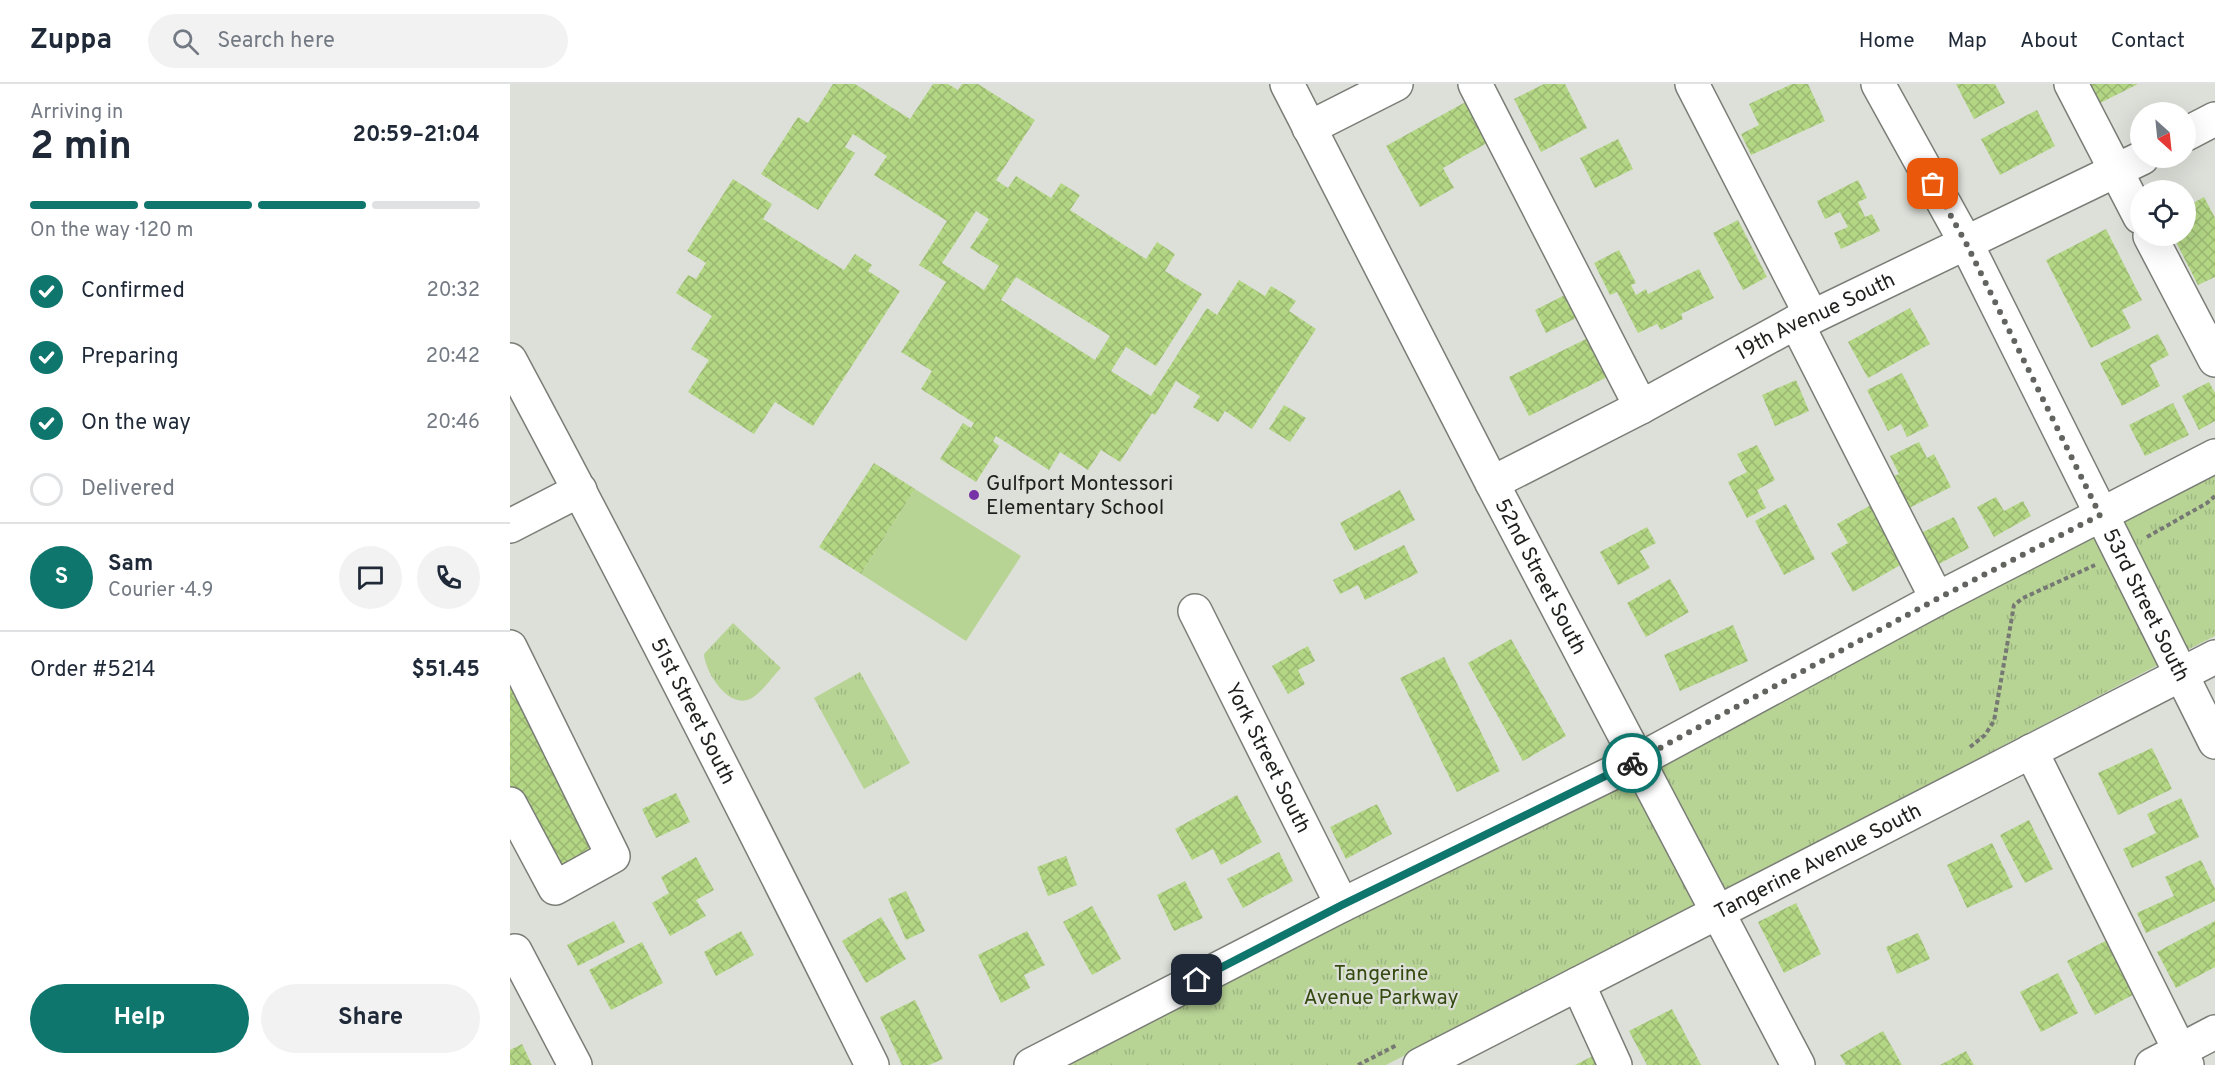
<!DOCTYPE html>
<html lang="en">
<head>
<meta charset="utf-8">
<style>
	:root { --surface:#fff; --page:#f2f2f3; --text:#1f2937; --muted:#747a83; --line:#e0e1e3; --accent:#0f766e }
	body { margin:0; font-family:Overpass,sans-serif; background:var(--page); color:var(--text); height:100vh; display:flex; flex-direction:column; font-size:22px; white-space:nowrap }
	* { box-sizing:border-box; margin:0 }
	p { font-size:20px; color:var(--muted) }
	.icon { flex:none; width:33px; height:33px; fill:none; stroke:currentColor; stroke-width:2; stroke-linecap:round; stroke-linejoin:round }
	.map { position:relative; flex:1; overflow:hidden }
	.sheet { display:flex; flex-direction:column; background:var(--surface); width:510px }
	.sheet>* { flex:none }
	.needle { width:39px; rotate:153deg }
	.buttons { position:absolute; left:1620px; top:18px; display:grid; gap:12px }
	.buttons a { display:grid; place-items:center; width:66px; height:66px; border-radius:50%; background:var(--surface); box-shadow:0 6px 24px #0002; font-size:30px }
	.pin { position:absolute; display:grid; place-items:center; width:51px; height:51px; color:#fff; margin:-26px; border-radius:12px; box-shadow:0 3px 9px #0006 }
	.courier { position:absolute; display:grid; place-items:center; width:60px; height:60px; margin:-30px; border:4px solid #0f766e; border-radius:50%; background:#fff; color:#222; box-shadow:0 2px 8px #0007 }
	.head em { font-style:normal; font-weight:700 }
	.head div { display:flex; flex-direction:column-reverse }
	.head { display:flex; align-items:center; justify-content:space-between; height:102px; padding:0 30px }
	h1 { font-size:39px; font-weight:700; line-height:45px }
	.bar { display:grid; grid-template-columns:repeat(4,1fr); gap:9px 6px; align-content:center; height:72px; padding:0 30px }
	.bar i { height:8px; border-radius:4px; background:var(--line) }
	.bar .selected { background:var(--accent) }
	.bar p { grid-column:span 4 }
	.line { display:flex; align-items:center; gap:15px; padding:0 30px; border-top:2px solid var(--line) }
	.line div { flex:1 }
	.round { display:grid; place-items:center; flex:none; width:63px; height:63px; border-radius:32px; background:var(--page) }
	ol { padding:0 30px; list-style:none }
	li { display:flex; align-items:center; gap:18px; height:66px }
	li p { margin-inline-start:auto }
	li .icon { padding:6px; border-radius:50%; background:var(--accent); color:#fff; stroke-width:4 }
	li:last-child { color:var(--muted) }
	li i { width:33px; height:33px; border:3px solid var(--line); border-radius:50% }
	.action { display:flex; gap:12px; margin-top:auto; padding:12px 30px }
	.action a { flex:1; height:69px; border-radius:36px; background:var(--accent); color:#fff; font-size:24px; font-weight:700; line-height:69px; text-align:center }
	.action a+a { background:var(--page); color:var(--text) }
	header { display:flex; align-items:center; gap:36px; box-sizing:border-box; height:84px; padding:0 30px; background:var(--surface); border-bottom:2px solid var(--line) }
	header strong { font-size:28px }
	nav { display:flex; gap:33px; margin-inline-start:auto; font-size:21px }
	.search { width:420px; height:54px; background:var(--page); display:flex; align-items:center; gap:15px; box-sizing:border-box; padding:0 21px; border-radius:33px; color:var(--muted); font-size:22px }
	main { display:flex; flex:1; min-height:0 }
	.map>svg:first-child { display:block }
	.grass { fill:#b8d495 }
	.park { fill:url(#park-tufts) }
	.building { fill:url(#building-cross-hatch); fill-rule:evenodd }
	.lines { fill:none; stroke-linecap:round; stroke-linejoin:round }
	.minor-casing { stroke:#7a7e77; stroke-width:36 }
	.path { stroke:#767874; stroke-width:4; stroke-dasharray:4.5 3; stroke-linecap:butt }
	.minor { stroke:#fff; stroke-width:33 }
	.done { stroke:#62645f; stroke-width:6; stroke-dasharray:0 10.8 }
	.route { stroke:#0f766e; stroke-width:8 }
	.poi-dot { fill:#7632a6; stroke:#dde0d9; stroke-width:2 }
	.labels { text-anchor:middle; stroke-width:4.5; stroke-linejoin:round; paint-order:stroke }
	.street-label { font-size:21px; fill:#1f211e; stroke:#dde0d9 }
	.poi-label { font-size:21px; fill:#1f211e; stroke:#dde0d9; text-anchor:start }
	.park-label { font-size:21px; fill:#354a11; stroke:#dde0d9 }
</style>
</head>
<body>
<header>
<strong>Zuppa</strong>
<div class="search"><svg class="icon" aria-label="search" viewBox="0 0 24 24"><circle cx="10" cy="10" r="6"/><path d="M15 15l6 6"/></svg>Search here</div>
<nav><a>Home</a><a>Map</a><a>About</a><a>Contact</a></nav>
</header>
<main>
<section class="sheet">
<div class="head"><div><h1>2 min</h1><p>Arriving in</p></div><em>20:59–21:04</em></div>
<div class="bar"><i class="selected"></i><i class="selected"></i><i class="selected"></i><i></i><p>On the way · 120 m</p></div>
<ol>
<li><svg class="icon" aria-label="check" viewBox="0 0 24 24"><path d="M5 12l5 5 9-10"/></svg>Confirmed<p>20:32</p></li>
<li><svg class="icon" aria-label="check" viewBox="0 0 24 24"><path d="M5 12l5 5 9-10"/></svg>Preparing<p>20:42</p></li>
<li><svg class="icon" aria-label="check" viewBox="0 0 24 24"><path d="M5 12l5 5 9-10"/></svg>On the way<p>20:46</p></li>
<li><i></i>Delivered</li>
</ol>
<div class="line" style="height:108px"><b class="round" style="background:var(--accent);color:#fff">S</b><div><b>Sam</b><p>Courier · 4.9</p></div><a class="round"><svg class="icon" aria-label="chat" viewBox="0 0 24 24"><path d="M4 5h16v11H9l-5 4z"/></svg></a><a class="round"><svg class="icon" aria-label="phone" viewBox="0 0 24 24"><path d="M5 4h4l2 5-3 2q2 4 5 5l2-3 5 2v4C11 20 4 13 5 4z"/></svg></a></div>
<div class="line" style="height:78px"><div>Order #5214</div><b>$51.45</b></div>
<div class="action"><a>Help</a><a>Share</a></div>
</section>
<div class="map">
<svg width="1705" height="981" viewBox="0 0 1705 981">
	<defs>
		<pattern id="park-tufts" width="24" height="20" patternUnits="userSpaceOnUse" patternTransform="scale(1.5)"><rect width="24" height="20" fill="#b8d495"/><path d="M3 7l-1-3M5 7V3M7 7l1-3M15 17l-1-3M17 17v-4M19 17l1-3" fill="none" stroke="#9eb680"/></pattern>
		<pattern id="building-cross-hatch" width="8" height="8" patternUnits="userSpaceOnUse" patternTransform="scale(1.5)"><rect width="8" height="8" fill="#b3d685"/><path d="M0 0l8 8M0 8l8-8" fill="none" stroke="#9ab772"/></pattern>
	</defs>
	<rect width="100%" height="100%" fill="#dde0d9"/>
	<path class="grass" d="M405,405L511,472L456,557L351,490Z"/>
	<g class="park">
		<path d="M1705,390V552L1675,567L1609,439Z"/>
		<path d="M1585,451L1650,580L1214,807L1148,683L1434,529Z"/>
		<path d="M223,539L271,584C262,593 251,610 240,615C218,625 195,588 194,570Z"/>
		<path d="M350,588L400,679L354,705L304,614Z"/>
		<path d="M1123,696L1189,820L876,981H555L839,835Z"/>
	</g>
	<g class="building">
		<path d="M323,0H345L400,35L423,0H438L448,6L452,0H468L525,36L486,96L498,104L506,92L541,114L551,99L570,111L560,126L636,175L647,158L665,170L655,187L692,210L646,282L616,263L601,287L641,312L697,224L707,231L729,196L755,212L761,202L786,217L779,227L806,245L742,345L715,327L708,338L683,323L690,312L666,297L645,331L642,329L610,378L591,366L578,386L550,368L539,386L486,352L483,357L489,362L466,398L430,375L453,339L461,344L464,339L411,305L422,287L391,268L436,198L409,181L437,137L364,91L377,72L343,50L335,63L345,69L308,126L251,90L288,33L298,39ZM466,127L479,135L460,164L489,182L474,206L432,179ZM506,193L600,252L585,276L491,216Z"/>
		<path d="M1034,0H1055L1077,44L1031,68L1004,15Z"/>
		<path d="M1282,0H1298L1315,37L1241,71L1231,50L1249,41L1239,20Z"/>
		<path d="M1446,0H1485L1495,19L1464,35Z"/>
		<path d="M1580,0H1628L1590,19Z"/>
		<path d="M961,15L984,55L933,84L944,104L910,123L876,62Z"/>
		<path d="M1527,26L1545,62L1490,91L1471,55Z"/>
		<path d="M1108,55L1123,85L1085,104L1070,74Z"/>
		<path d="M223,95L262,120L253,135L334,186L345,170L362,181L358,187L390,207L303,342L265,318L244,350L178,308L199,276L181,265L202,232L166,209L178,191L186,195L196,179L177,167Z"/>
		<path d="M1348,96L1357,114L1348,118L1355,133L1362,130L1370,147L1331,165L1324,149L1338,143L1330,128L1315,135L1307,117Z"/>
		<path d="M1694,113L1705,134V193L1688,201L1663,152H1676V123Z"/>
		<path d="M1228,136L1257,193L1233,206L1203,149Z"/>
		<path d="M1596,145L1632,216L1612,226L1621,244L1581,264L1536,176Z"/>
		<path d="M1109,166L1126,199L1121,201L1126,211L1136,205L1138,210L1189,185L1204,214L1171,230L1173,235L1151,246L1147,240L1128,249L1107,208L1100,211L1084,179Z"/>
		<path d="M1055,211L1066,234L1036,249L1025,226Z"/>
		<path d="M1400,224L1420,260L1358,294L1338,258Z"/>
		<path d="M1648,250L1659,271L1640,281L1650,302L1612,322L1590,279Z"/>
		<path d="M1080,253L1099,292L1019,332L999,293Z"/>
		<path d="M1392,289L1419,342L1397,353L1391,340L1378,347L1357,306Z"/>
		<path d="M1286,296L1299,327L1265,342L1252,311Z"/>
		<path d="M1699,298L1705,309V337L1689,346L1672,312Z"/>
		<path d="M1663,319L1679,351L1635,372L1619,341Z"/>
		<path d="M774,321L796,334L780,358L759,345Z"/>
		<path d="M1409,358L1417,374L1424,370L1441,403L1399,424L1382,393L1389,390L1380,372Z"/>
		<path d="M1247,361L1265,396L1247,406L1256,424L1237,434L1218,398L1237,388L1227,370Z"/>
		<path d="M364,379L405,405L351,490L309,463Z"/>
		<path d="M890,406L905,436L845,467L830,439Z"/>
		<path d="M1486,413L1494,427L1513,417L1521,432L1484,453L1467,423Z"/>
		<path d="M1276,420L1305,475L1274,491L1245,437Z"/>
		<path d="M1361,421L1394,479L1343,508L1321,469L1338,459L1327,440Z"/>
		<path d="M1444,433L1459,464L1427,481L1411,449Z"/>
		<path d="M1137,443L1146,459L1130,467L1140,484L1108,501L1090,468Z"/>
		<path d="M894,461L908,489L855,516L848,501L830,510L823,496Z"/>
		<path d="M1160,495L1179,528L1136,553L1117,519Z"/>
		<path d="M1223,541L1238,577L1170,607L1154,571Z"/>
		<path d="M1001,555L1056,652L1013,677L958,579Z"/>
		<path d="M798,562L805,577L788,586L795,600L778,610L762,582Z"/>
		<path d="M934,573L990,687L947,708L890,594Z"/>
		<path d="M0,593L90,764L46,788L0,701Z"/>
		<path d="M1642,664L1662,705L1608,731L1588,689Z"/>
		<path d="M166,709L180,738L146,754L132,725Z"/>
		<path d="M727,711L752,758L711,781L703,765L682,776L665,745Z"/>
		<path d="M1671,714L1689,753L1622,784L1613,765L1646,749L1637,730Z"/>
		<path d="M867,720L882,750L836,775L820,743Z"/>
		<path d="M1519,736L1543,785L1515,799L1490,751Z"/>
		<path d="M1482,759L1503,803L1457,824L1437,781Z"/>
		<path d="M769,768L783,797L733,824L717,795Z"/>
		<path d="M556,772L567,801L538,812L527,783Z"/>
		<path d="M186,773L204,806L186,816L196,832L160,852L142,819L159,809L151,793Z"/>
		<path d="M1691,776L1705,805V817L1636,849L1627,829L1664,812L1655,793Z"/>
		<path d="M675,797L693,834L664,847L647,811Z"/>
		<path d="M396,807L415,847L396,856L378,815Z"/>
		<path d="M1286,819L1311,870L1274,889L1248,838Z"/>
		<path d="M582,822L611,875L582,891L553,838Z"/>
		<path d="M371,833L396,875L356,899L332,857Z"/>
		<path d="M104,837L115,858L68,882L57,861Z"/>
		<path d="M1705,837V883L1666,904L1647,868Z"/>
		<path d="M231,847L244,871L206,892L194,868Z"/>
		<path d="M517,847L535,881L514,891L520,904L491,919L468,871Z"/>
		<path d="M1408,849L1420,875L1387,890L1376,863Z"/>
		<path d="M1603,853L1632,906L1585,931L1557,877Z"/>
		<path d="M132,858L153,899L101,926L79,886Z"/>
		<path d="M1548,889L1568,929L1531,948L1510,908Z"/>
		<path d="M405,916L433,975L419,981H392L370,933Z"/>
		<path d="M1162,925L1191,981H1137L1119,947Z"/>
		<path d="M1373,947L1392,981H1336L1330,971Z"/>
		<path d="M12,960L22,981H0V966Z"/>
		<path d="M1456,967L1464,981H1430Z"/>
		<path d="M1091,968L1097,981H1065Z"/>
	</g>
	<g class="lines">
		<defs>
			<g id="minor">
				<path id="s1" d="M777,0L982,399L1288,981"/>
				<path d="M965,0L1131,323"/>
				<path d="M1182,0L1302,233"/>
				<path id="s2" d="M1368,0L1456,159L1705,658"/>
				<path d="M1561,0L1630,133"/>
				<path d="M799,44L886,0"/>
				<path d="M1676,50L1705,35"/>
				<path d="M1640,152L1705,276"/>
				<path d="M1286,238L1427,515"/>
				<path id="s3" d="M0,276C125,509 244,744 362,981"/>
				<path id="s4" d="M982,399L1131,323L1286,238L1302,233L1632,74"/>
				<path d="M0,442L70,406"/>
				<path id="s5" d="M685,527L832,821"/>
				<path d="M0,563L103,772L45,804L0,720"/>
				<path d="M1521,667L1677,981"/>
				<path d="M5,867L65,981"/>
				<path d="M1068,900L1105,981"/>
				<path d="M521,981L832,821L1129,676L1427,515L1705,372"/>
				<path id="s6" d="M910,981L1705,573"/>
				<path d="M1642,981L1705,948"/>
			</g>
		</defs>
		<use href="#minor" class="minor-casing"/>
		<g class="path">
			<path d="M1637,453L1697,419L1705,412"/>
			<path d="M1460,663L1475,651L1484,637L1504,521L1513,514L1585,481"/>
			<path d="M848,981L887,961"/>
		</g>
		<use href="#minor" class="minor"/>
	</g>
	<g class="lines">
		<path class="done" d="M1122,679L1427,515L1590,431L1456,159L1423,100"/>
		<path class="route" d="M687,896L832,821L1122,679"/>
	</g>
	<circle class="poi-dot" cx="464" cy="411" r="6"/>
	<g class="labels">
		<g class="street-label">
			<text dy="7" stroke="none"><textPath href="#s4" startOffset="364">19th Avenue South</textPath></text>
			<text dy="7" stroke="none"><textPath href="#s1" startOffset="554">52nd Street South</textPath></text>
			<text dy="7" stroke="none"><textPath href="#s2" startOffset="586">53rd Street South</textPath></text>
			<text dy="7" stroke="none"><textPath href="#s3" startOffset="396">51st Street South</textPath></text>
			<text dy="7" stroke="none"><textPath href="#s5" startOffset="164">York Street South</textPath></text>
			<text dy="7" stroke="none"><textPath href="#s6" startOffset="447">Tangerine Avenue South</textPath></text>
		</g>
		<g class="poi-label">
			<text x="476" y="406">Gulfport Montessori<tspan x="476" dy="24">Elementary School</tspan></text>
		</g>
		<g class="park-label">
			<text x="871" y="896">Tangerine<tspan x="871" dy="24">Avenue Parkway</tspan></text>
		</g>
	</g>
</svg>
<div class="buttons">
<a><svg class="needle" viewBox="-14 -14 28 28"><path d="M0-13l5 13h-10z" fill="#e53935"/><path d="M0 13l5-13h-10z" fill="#747a83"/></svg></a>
<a><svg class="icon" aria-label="locate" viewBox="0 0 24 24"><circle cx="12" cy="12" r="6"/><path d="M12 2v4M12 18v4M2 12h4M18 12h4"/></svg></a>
</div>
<div class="pin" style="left:1423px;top:100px;background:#ea580c"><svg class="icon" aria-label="bag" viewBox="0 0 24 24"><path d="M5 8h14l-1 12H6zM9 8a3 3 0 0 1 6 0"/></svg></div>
<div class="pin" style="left:687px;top:896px;background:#1f2937"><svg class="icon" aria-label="home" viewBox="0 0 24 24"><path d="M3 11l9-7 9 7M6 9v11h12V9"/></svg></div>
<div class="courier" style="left:1122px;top:679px"><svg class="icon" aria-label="bike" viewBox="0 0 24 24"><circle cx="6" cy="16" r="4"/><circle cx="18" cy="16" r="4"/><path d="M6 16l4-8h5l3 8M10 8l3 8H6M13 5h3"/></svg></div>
</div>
</main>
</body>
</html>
